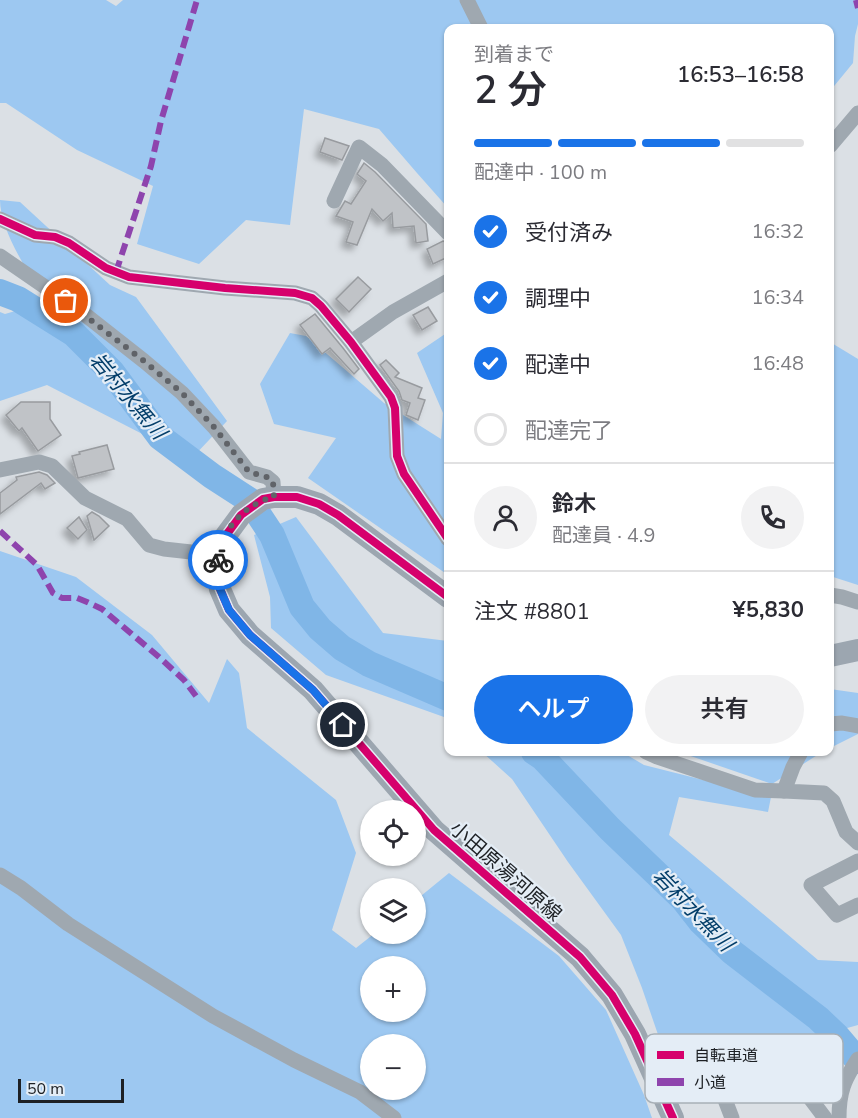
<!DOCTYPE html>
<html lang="ja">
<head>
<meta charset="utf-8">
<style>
	:root { --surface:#fff; --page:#f2f2f3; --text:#2b2b33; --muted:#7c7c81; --line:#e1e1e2; --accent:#1a73e8 }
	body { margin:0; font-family:"Nunito Sans","Noto Sans JP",sans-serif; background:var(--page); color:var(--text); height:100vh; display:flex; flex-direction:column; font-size:22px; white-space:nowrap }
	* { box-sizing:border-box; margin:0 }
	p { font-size:20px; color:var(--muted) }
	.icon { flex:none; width:33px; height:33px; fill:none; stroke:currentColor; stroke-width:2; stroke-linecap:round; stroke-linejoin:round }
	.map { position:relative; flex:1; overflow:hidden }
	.panel { position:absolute; left:444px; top:24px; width:390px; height:732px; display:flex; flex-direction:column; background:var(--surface); border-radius:12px; box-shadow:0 2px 4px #0004 }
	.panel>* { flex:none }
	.buttons { position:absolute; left:360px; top:800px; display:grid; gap:12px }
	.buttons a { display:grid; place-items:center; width:66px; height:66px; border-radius:50%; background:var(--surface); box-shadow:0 2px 4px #0004; font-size:30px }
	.scale { position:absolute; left:18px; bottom:15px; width:106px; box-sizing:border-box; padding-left:6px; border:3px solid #1d2024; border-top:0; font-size:16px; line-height:21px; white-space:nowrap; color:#1d2024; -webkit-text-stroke:4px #e4edf6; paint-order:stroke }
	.pin { position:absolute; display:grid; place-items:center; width:51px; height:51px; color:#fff; margin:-26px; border:3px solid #fff; border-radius:50%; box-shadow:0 2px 6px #0007 }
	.courier { position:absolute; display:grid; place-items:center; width:60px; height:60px; margin:-30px; border:4px solid #1a73e8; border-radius:50%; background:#fff; color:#222; box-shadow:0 2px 8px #0007 }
	.head em { font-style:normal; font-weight:600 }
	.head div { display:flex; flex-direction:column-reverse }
	.head { display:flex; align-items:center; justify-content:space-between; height:102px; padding:0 30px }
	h1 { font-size:39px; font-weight:600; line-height:45px }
	.bar { display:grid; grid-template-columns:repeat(4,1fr); gap:9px 6px; align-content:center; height:72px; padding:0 30px }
	.bar i { height:8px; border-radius:4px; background:var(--line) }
	.bar .on { background:var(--accent) }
	.bar p { grid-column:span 4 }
	.line { display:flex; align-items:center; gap:15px; padding:0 30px; border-top:2px solid var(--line) }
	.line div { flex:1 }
	.round { display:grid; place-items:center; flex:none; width:63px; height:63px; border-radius:32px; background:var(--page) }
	ol { padding:0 30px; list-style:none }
	li { display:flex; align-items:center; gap:18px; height:66px }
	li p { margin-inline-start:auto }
	li .icon { padding:6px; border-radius:50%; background:var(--accent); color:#fff; stroke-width:4 }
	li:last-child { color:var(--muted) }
	li i { width:33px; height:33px; border:3px solid var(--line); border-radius:50% }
	.button { display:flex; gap:12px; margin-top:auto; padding:12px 30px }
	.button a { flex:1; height:69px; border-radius:36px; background:var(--accent); color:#fff; font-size:24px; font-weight:600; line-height:69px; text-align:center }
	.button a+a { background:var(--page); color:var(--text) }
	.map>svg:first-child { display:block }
	.forest { fill:#9dc8f1; fill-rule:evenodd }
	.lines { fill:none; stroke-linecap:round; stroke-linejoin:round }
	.river { stroke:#80b6e7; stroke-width:26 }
	.building { fill:#c0c3c7; stroke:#989b9f; stroke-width:1.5; filter:url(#shadow) }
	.minor { stroke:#9fa8b0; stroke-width:15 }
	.secondary { stroke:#9ca6b0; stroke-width:22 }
	.quiet { stroke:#8e44ad; stroke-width:6; stroke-dasharray:12 6; stroke-linecap:butt }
	.cycleway-casing { stroke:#e4edf6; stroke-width:11 }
	.cycleway { stroke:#d6006c; stroke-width:8 }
	.done { stroke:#606368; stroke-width:6; stroke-dasharray:0 10.8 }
	.route { stroke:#1a73e8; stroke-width:8 }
	.labels { text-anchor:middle; stroke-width:4.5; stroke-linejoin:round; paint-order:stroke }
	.street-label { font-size:20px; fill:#1d2024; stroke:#e4edf6 }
	.water-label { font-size:21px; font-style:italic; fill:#033e6a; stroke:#e4edf6 }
	.key { fill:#e4edf6; stroke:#a8b0b7; stroke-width:1.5 }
	.key-label { font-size:16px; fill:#1d2024 }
</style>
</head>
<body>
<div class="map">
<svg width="858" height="1118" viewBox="0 0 858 1118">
	<defs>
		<filter id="shadow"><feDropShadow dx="-5" dy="5" stdDeviation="3" flood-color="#0004"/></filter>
	</defs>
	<rect width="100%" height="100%" fill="#dbe0e5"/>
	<g class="forest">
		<path d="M0,0H106L116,6L123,0H858V24L855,36L853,63L830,91V28H448V208L417,173L379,129L304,109L290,225L246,220L199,264L137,244L153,186L77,150L6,103H0Z"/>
		<path d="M0,200L20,202L110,285L136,297L227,421L191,459L47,385L0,401V312L5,314L46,302C30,275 0,231 0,200Z"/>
		<path d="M448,332V575L308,478L336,438L274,424L260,384L290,333L306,336L384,403L441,439L443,413L417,353Z"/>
		<path d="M830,342L858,359V585L830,576Z"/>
		<path d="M296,517L383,633L448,641V720L444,717L326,675L271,628L270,597L254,535Z"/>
		<path d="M0,551L76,577L152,635L209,703L227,659L239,673L247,728L336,800L356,853L332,930L356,948L375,933H416V900L449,873L559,956L606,1010L644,1095L652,1118H0ZM370,966H416V1011H370ZM370,1044H416V1089H370Z"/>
		<path d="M830,689L858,693V734L830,748Z"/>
		<path d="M482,752H622L644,765L771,797L768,812L679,797L669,835L818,960L858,962V1025L769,1050L675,1084L642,988L621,935L568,862L512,779Z"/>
		<path d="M679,752H822L772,784Z"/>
	</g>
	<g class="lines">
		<g class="river">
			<path d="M0,292L18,299L74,334L112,372L160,437L212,476L249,500L272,535L302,607L320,629L342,648L369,664L448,698"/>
			<path d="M534,752L543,758L610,829L683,899L701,922L732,952L818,1018L837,1036L858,1061"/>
		</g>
	</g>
	<g class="building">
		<path d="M325,138L349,146L342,160L320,152Z"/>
		<path d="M364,163L375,172L426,224L428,241L416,243L414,226L393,228L392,213L383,221L372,209L357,245L346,242L353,222L336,216L345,201L351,204L366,181L357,174Z"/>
		<path d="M443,241L448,243V257L433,264L427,249Z"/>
		<path d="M358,277L371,289L349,312L336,299Z"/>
		<path d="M428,307L437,321L422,330L413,315Z"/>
		<path d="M315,314L343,348L359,369L354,374L330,348L322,354L300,325Z"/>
		<path d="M386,360L399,373L395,377L422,388L418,398L425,400L418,420L406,415L410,403L402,400L399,391L380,365Z"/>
		<path d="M21,402H50V419L61,435L38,451L22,428L19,431L6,415Z"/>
		<path d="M107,445L114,469L78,478L72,456L80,454L79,452Z"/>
		<path d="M39,472L47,475L55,483L45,489L41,483L0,514V493L17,480L16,477Z"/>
		<path d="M92,512L99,516L109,526L94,540L87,516Z"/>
		<path d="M79,517L87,530L78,539L67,528Z"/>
	</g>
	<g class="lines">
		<g class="minor">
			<path d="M467,0L481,28"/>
			<path d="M830,146L858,113"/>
			<path d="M334,201L359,147L382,165L448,233"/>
			<path d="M0,219L35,235L55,237L69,243L106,268L129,277L225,288L295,293L312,298L321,306L351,342L391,397L395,408L397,456L404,474L448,539"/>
			<path d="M0,256L83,313L144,361L182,393L214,427L249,472L267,477L273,482L274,497"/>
			<path d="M351,342L393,312L448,281"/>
			<path d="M0,470L39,462L52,466L85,498L127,519L149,545L164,549L218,555"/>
			<path d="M830,595L842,597L858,602"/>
			<path d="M830,724L842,723L858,726"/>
			<path d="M646,752L657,757L755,790L784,791"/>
			<path d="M801,752L793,767L784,791L824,793L833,801L846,832L858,843"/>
			<path d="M858,861L811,885L837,915L858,905"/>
			<path d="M0,875L21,888L68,924L213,1016L294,1060L360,1092L394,1118"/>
			<path d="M732,1118L719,1084L782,1061L825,1118"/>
			<path d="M839,1118C839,1092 844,1080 858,1059"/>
		</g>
		<g class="secondary">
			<path d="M448,597L338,515L319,504L297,497H274L263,499L241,515L224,538L218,555L217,575L220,589L229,610L250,635L313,690L434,830L580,957L612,995L635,1034L673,1118"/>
			<path d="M830,656L858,650"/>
		</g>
		<g class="quiet">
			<path d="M856,0L858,8"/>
			<path d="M116,272L151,166L161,121L197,0"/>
			<path d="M0,531L37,565L53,593L62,598H77L87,602L102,609L159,657L184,680L196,696"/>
		</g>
		<defs>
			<g id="cycleway">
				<path d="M0,219L35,235L55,237L69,243L106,268L129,277L225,288L295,293L312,298L321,306L351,342L391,397L395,408L397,456L404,474L448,539"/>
				<path d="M448,597L338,515L319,504L297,497H274L263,499L241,515L224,538L218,555L217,575L220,589L229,610L250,635L313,690L434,830L580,957L612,995L635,1034L673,1118"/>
			</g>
		</defs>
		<use href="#cycleway" class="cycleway-casing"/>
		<use href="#cycleway" class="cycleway"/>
	</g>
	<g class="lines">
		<path class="done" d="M66,301L144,361L182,393L214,427L249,472L267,477L273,482L274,497C246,503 219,531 218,560"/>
		<path class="route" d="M218,560L217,575L220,589L229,610L250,635L313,690L343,725"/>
	</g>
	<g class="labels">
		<g class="street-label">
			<text transform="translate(506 871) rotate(41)" y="7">小田原湯河原線</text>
		</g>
		<g class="water-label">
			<text transform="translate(128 396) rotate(50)" y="7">岩村水無川</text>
			<text transform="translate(693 910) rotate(46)" y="7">岩村水無川</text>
		</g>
	</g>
	<rect x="645" y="1034" width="198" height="69" rx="9" class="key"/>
	<rect x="657" y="1051" width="27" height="8" fill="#d6006c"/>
	<rect x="657" y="1078" width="27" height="8" fill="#8e44ad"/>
	<g class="key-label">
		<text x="694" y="1061">自転車道</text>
		<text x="694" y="1088">小道</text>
	</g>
</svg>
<div class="buttons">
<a><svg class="icon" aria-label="locate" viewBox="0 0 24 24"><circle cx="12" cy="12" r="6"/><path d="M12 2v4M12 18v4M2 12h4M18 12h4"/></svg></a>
<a><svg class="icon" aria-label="layers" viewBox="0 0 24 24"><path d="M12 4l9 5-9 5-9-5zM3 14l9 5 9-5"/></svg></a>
<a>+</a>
<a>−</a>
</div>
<div class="scale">50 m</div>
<div class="pin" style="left:66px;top:301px;background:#ea580c"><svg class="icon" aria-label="bag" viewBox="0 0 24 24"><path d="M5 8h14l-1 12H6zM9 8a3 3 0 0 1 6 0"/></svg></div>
<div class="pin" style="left:343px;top:725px;background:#1f2937"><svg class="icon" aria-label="home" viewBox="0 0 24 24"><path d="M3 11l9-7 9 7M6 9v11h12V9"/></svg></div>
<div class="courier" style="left:218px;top:560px"><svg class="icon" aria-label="bike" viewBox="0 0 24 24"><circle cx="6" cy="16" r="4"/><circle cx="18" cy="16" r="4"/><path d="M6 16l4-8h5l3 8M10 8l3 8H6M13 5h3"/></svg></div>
<section class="panel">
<div class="head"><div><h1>2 分</h1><p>到着まで</p></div><em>16:53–16:58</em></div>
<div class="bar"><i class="on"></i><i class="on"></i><i class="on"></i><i></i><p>配達中 · 100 m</p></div>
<ol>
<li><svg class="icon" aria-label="check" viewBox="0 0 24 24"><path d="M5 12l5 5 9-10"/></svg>受付済み<p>16:32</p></li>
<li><svg class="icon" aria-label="check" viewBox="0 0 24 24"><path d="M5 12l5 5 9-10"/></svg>調理中<p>16:34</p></li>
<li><svg class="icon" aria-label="check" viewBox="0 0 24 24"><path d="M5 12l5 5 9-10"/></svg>配達中<p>16:48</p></li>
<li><i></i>配達完了</li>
</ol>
<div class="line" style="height:108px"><a class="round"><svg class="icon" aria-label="person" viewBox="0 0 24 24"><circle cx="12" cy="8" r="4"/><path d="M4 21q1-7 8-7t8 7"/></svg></a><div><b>鈴木</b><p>配達員 · 4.9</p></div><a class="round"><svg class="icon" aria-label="phone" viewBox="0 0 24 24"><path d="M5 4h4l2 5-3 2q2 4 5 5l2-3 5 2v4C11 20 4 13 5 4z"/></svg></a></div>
<div class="line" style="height:78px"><div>注文 #8801</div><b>¥5,830</b></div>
<div class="button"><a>ヘルプ</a><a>共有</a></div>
</section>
</div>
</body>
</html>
